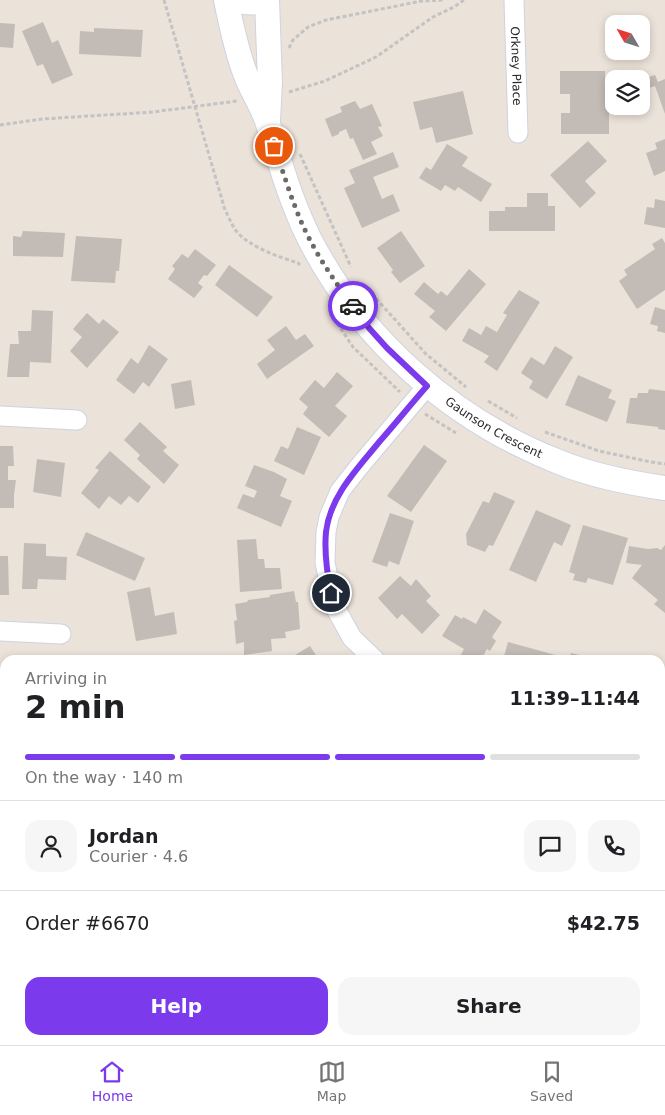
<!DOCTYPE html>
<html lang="en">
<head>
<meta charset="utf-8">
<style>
	:root { --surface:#fff; --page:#f6f6f6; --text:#202124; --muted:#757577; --line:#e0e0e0; --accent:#7c3aed }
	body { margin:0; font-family:"DejaVu Sans",sans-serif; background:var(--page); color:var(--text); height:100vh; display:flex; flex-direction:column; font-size:19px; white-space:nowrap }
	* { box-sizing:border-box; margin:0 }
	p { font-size:16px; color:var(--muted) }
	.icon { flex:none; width:28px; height:28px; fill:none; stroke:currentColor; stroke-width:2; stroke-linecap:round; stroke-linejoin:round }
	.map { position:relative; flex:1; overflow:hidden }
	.sheet { position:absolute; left:0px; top:655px; width:665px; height:390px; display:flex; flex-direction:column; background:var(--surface); border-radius:15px 15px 0 0; box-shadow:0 2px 8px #0003 }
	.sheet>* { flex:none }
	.needle { width:32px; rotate:309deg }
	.buttons { position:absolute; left:605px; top:15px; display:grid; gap:10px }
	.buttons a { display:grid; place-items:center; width:45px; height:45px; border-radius:10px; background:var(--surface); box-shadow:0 2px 8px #0003; font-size:25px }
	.pin { position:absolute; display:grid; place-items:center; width:42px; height:42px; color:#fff; margin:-21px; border:2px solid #fff; border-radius:50%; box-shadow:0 1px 5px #0007 }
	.courier { position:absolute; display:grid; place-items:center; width:50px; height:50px; margin:-25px; border:4px solid #7c3aed; border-radius:50%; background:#fff; color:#222; box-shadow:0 1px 6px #0007 }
	.headline em { font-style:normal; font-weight:700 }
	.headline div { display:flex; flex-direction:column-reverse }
	.headline { display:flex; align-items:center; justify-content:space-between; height:85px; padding:0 25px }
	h1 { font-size:32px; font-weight:700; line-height:38px }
	.bar { display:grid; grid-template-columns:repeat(4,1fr); gap:8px 5px; align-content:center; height:60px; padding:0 25px }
	.bar i { height:6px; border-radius:4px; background:var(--line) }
	.bar .selected { background:var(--accent) }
	.bar p { grid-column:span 4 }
	.line { display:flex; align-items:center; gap:12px; padding:0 25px; border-top:1px solid var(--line) }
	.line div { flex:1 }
	.round { display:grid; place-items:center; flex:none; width:52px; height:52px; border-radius:15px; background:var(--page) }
	.primary-button { display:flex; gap:10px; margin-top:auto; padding:10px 25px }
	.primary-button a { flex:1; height:58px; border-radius:15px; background:var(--accent); color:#fff; font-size:20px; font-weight:700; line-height:58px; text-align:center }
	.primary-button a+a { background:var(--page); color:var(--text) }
	.tabs { display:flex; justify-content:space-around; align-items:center; height:70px; border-top:1px solid var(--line); background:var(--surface); font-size:14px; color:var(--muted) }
	.tabs a { display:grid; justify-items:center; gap:2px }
	.tabs .selected { color:var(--accent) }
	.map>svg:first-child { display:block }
	.building { fill:#c3bcb6 }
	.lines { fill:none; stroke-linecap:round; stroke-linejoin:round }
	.minor-casing { stroke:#ced3e1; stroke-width:21 }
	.tertiary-casing { stroke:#ced3e1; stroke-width:26 }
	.path { stroke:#c3c3c3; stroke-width:3; stroke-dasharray:4 2.5; stroke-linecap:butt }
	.minor { stroke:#fff; stroke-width:19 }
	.tertiary { stroke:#fff; stroke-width:24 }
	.done { stroke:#6c6966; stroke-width:5; stroke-dasharray:0 9 }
	.route { stroke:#7c3aed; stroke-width:6 }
	.labels { text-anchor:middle; stroke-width:4; stroke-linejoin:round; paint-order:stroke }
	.street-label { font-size:12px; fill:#282828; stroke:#fff }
</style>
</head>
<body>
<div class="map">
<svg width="665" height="1045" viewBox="0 0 665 1045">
	<rect width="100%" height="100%" fill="#ebe2d9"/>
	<g class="building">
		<path d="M43,22L52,43L58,40L73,75L52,84L43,64L37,66L22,31Z"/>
		<path d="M0,23L15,24L13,48L0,47Z"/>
		<path d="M94,28L143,30L141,57L79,54L80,31L94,32Z"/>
		<path d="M560,71H605V108H609V134H561V113H570V94H560Z"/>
		<path d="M655,75L658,82L665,79V114L655,86L646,89L648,96L641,98V78L644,77L645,78Z"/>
		<path d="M463,91L473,134L436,143L432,127L420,130L413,102Z"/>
		<path d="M355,101L360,109L372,104L382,126L378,127L383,136L371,142L377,154L363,160L353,138L350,139L346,129L339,132V134L332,137L325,119L342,112L340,107Z"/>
		<path d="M665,139V171L654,176L646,153L657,149L655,143Z"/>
		<path d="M588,141L607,161L585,181L596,193L580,208L550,175Z"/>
		<path d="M447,144L468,157L462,166L492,184L481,202L458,187L455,191L445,185L441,191L419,178L426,167L431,170Z"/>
		<path d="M393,152L399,167L373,177L382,199L393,194L400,211L362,228L344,188L355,183L349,170Z"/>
		<path d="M527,193H548V206H555V231H489V211H505V207H527Z"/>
		<path d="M655,199L665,201V228L644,224L647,207L654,208Z"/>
		<path d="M23,231L65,233L63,257L13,256V236L21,237Z"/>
		<path d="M401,231L425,266L400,283L391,272L393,270L377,248Z"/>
		<path d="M76,236L122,239L119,271H116L115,283L71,281Z"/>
		<path d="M662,238L665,243V290L637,309L619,281L627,275L624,270L655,249L652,244Z"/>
		<path d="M195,249L216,265L207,276L204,275L198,283L203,287L194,298L168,279L175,269L172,266L182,254L188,258Z"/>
		<path d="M229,265L273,297L257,317L215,285Z"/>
		<path d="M469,269L486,284L446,331L429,317L435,311L414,294L424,282L438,294L441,291L447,296Z"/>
		<path d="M519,290L540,302L497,371L484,362L489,356L462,341L469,328L481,335L486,326L497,332L507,315L503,313Z"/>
		<path d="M655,307L665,310V333L657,331L658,326L650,324Z"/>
		<path d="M32,310L53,311L51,363L30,362L29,377H7L10,344H19L18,331H31Z"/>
		<path d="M87,313L99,324L103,319L119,332L87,368L70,351L82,337L73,329Z"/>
		<path d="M286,326L296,340L305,334L314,346L267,379L257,364L275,350L267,340Z"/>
		<path d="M149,345L168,359L149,387L143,382L134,394L116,380L131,358L138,364Z"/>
		<path d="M555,346L573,357L547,399L529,388L533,381L521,373L531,357L544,365Z"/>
		<path d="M337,372L353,386L335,406L347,416L329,437L303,414L308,407L299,399L315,380L324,388Z"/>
		<path d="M578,375L612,390L608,398L616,401L607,422L565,405Z"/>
		<path d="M191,380L195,405L175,409L171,384Z"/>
		<path d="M649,389L665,391V430L658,429V427L626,423L630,398H637L638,393H648Z"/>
		<path d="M140,422L167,447L163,451L179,465L164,484L137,459L140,455L124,440Z"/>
		<path d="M297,427L321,437L304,475L274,461L281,446L288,449Z"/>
		<path d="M424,445L447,461L411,512L387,496Z"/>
		<path d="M0,446H13L14,466H8V480H16L14,495V508H0Z"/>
		<path d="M110,451L151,487L138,503L129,496L121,505L109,496L99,509L81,493L99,470L95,468Z"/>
		<path d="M37,459L65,463L61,497L33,492Z"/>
		<path d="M254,465L274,472L287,479L280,496L292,501L281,527L237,508L243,494L254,498L257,491L245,486Z"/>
		<path d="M494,492L515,501L493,546L489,545L485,552L467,545L466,534L483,501L489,503Z"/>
		<path d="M536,510L571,525L562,546L554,542L536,582L509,570Z"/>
		<path d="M390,513L414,521L399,565L389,561L387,567L372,562Z"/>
		<path d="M583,525L628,538L613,585L588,578L586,583L573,580L575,574L569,572Z"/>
		<path d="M86,532L145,558L135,581L76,555Z"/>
		<path d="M256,539L258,559H264L265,568H280L282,589L240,592L237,540Z"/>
		<path d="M24,543L46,544V556L67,557L66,580L38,579L37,589H22Z"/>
		<path d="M665,545V613L654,604L658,600L632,578L642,565L626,563L629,546L648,549L657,548L661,550Z"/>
		<path d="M0,556H8L9,595H0Z"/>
		<path d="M400,576L411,586L416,579L431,596L426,601L440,615L422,634L402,614L397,619L378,598Z"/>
		<path d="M150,587L155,616L174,612L177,634L136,641L127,592Z"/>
		<path d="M294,591L296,602H298L300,629L285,632L286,638L271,639L272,651L244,655V642L236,644L234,621L237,620L235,604L247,602L248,600L270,597V595Z"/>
		<path d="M484,609L502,622L492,637L496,641L490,651L487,649L481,660H458L464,649L442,636L455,615L462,619L463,617L476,624Z"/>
		<path d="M508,642L559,656L558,660H503Z"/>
		<path d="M310,646L319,660H287Z"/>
		<path d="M571,653L584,656L583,658L587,660H569Z"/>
		<path d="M2,671H5V720H1Z"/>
		<path d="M665,677V718L660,717V683H662Z"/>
		<rect x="0" y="782" width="5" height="21"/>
		<path d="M660,931L665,933V971L660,969Z"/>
		<path d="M0,949L5,954V993L0,988Z"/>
		<path d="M51,1040H85L75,1045H53Z"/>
	</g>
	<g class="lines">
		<defs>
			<g id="minor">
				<path id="s1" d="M514,0L518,133"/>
				<path d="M0,416L77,420"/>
				<path d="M0,631L61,634"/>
				<path d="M375,660L352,638L336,609L331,593L325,562L326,532L329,517L340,491L358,468L427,386"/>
				<path d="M660,777L665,779"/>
				<path d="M0,846H5"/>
				<path d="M370,1045L371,1040"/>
				<path d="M601,1045L604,1040"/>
			</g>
			<g id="tertiary">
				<path id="s2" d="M226,0C231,25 236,49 245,73C251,90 263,107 268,124C280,163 291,202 309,238C361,340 452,420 559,462C593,476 629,483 665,488"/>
				<path d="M237,0C246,3 254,4 264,0"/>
				<path d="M267,0L270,82L268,121"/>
			</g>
		</defs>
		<use href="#minor" class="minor-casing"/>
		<use href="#tertiary" class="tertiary-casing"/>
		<g class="path">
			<path d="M164,0L225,210C229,217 232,226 237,232C250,247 279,257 298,263L300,265"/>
			<path d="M289,48L293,40L308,27L326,20L422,1L445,0"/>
			<path d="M289,92L325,81L376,57L433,17L454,7L464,0"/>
			<path d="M0,125L42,119L153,112L237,101"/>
			<path d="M300,154L351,267"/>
			<path d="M363,284L426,354L466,387"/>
			<path d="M337,323L353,347L400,392"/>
			<path d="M488,401L517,418"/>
			<path d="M425,414L456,433"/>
			<path d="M545,432L599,451L651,462L665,464"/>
			<path d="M660,825L665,806"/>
			<path d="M0,1034L5,1039"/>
			<path d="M6,1040L11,1045"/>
			<path d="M425,1040L444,1045"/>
			<path d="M175,1045L196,1040"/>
		</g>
		<use href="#minor" class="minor"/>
		<use href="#tertiary" class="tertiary"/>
	</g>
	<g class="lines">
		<path class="done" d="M274,146C282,168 289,192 298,214C311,247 332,278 353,306"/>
		<path class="route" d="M331,593C327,573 324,553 326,532C330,496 358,468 380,441C396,423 411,404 427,386L387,348L369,328L353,306"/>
	</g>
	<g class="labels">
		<g class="street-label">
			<text dy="4" stroke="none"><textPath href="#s1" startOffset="66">Orkney Place</textPath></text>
			<text dy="4" stroke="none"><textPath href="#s2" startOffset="522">Gaunson Crescent</textPath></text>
		</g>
	</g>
</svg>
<div class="buttons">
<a><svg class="needle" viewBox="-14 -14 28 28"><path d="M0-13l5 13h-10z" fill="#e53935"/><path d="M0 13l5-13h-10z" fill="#757577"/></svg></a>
<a><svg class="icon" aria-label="layers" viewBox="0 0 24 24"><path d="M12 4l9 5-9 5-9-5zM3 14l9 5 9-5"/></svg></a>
</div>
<div class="pin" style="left:274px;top:146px;background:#ea580c"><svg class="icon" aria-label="bag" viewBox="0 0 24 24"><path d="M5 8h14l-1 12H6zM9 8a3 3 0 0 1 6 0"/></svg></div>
<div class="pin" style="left:331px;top:593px;background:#1f2937"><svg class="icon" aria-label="home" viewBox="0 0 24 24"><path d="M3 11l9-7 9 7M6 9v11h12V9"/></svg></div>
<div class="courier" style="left:353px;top:306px"><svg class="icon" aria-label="car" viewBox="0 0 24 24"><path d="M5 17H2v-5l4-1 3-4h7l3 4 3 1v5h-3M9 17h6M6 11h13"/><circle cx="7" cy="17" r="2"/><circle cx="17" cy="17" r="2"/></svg></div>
<section class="sheet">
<div class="headline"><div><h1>2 min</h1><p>Arriving in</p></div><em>11:39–11:44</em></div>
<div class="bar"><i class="selected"></i><i class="selected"></i><i class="selected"></i><i></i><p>On the way · 140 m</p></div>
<div class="line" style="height:90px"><a class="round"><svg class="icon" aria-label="person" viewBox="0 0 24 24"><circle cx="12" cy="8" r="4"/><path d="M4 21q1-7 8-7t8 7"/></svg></a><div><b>Jordan</b><p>Courier · 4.6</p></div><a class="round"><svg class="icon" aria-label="chat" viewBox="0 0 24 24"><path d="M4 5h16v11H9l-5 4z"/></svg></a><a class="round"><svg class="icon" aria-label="phone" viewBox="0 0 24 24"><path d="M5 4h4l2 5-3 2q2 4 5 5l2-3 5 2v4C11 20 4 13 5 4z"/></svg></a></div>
<div class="line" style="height:65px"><div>Order #6670</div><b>$42.75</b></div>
<div class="primary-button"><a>Help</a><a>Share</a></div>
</section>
</div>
<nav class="tabs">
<a class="selected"><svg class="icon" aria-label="home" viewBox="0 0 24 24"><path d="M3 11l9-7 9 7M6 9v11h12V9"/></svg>Home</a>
<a><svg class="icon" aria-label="map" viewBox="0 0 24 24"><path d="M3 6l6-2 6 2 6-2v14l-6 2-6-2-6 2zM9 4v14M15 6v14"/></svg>Map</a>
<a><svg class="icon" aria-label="saved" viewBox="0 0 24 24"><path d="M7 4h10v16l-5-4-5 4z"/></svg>Saved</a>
</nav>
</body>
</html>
